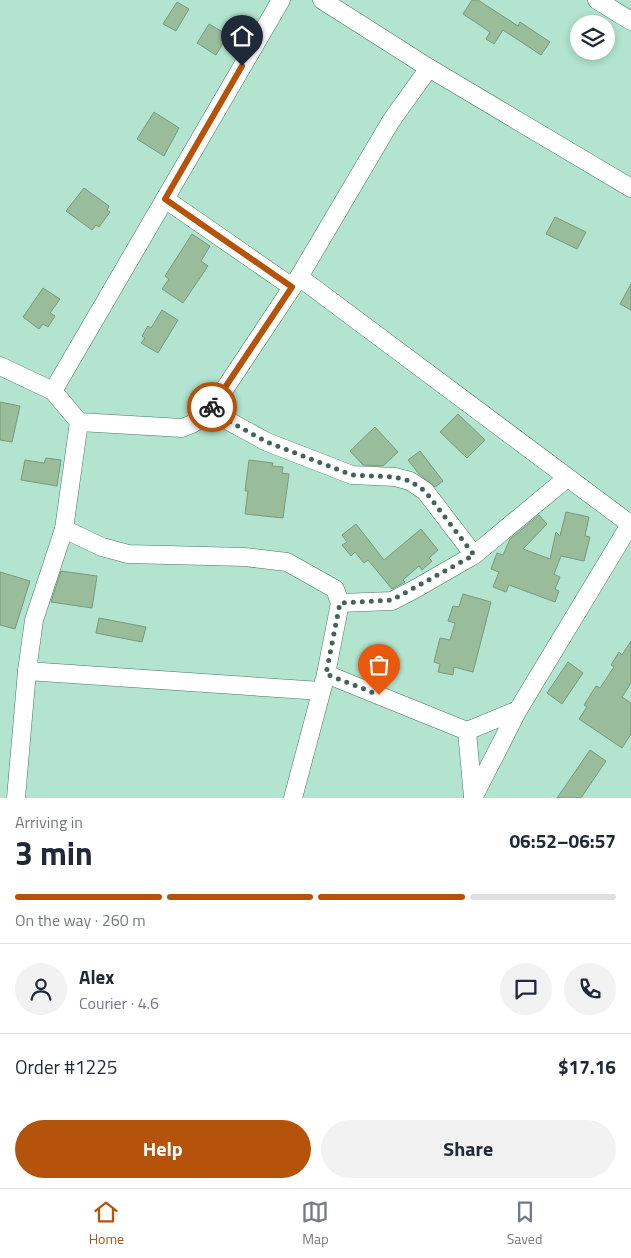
<!DOCTYPE html>
<html lang="en">
<head>
<meta charset="utf-8">
<style>
	:root { --surface:#fff; --page:#f2f2f3; --text:#1f2937; --muted:#747a83; --line:#e0e1e3; --accent:#b45309 }
	body { margin:0; font-family:"Titillium Web",sans-serif; background:var(--page); color:var(--text); height:100vh; display:flex; flex-direction:column; font-size:19px; white-space:nowrap }
	* { box-sizing:border-box; margin:0 }
	p { font-size:16px; color:var(--muted) }
	.icon { flex:none; width:28px; height:28px; fill:none; stroke:currentColor; stroke-width:2; stroke-linecap:round; stroke-linejoin:round }
	.map { position:relative; height:798px; overflow:hidden }
	.details { display:flex; flex-direction:column; background:var(--surface); flex:1 }
	.details>* { flex:none }
	.controls { position:absolute; left:570px; top:15px; display:grid; gap:10px }
	.controls a { display:grid; place-items:center; width:45px; height:45px; border-radius:50%; background:var(--surface); box-shadow:0 2px 8px #0003; font-size:25px }
	.pin { position:absolute; display:grid; place-items:center; width:42px; height:42px; color:#fff; margin:-51px -21px; border-radius:50% 50% 50% 0; rotate:-45deg; box-shadow:0 0 5px #0007 }
	.pin .icon { rotate:45deg }
	.courier { position:absolute; display:grid; place-items:center; width:50px; height:50px; margin:-25px; border:4px solid #b45309; border-radius:50%; background:#fff; color:#222; box-shadow:0 1px 6px #0007 }
	.headline em { font-style:normal; font-weight:700 }
	.headline div { display:flex; flex-direction:column-reverse }
	.headline { display:flex; align-items:center; justify-content:space-between; height:85px; padding:0 15px }
	h1 { font-size:32px; font-weight:700; line-height:38px }
	.bar { display:grid; grid-template-columns:repeat(4,1fr); gap:8px 5px; align-content:center; height:60px; padding:0 15px }
	.bar i { height:6px; border-radius:4px; background:var(--line) }
	.bar .on { background:var(--accent) }
	.bar p { grid-column:span 4 }
	.line { display:flex; align-items:center; gap:12px; padding:0 15px; border-top:1px solid var(--line) }
	.line div { flex:1 }
	.round { display:grid; place-items:center; flex:none; width:52px; height:52px; border-radius:26px; background:var(--page) }
	.primary-button { display:flex; gap:10px; margin-top:auto; padding:10px 15px }
	.primary-button a { flex:1; height:58px; border-radius:30px; background:var(--accent); color:#fff; font-size:20px; font-weight:700; line-height:58px; text-align:center }
	.primary-button a+a { background:var(--page); color:var(--text) }
	.menu { display:flex; justify-content:space-around; align-items:center; height:70px; border-top:1px solid var(--line); background:var(--surface); font-size:14px; color:var(--muted) }
	.menu a { display:grid; justify-items:center; gap:2px }
	.menu .on { color:var(--accent) }
	.map>svg:first-child { display:block }
	.building { fill:#99bc9b; stroke:#789a7b }
	.lines { fill:none; stroke-linecap:round; stroke-linejoin:round }
	.minor-casing { stroke:#487764; stroke-width:19 }
	.minor { stroke:#fff; stroke-width:18 }
	.done { stroke:#456357; stroke-width:5; stroke-dasharray:0 9 }
	.route { stroke:#b45309; stroke-width:6 }
</style>
</head>
<body>
<div class="map">
<svg width="631" height="798" viewBox="0 0 631 798">
	<rect width="100%" height="100%" fill="#b2e4cf"/>
	<g class="building">
		<path d="M472,0H478L518,26L520,22L550,42L541,55L503,30L494,44L486,39L490,32L463,14Z"/>
		<path d="M177,2L189,9L176,31L163,24Z"/>
		<path d="M209,24L228,35L216,55L197,43Z"/>
		<path d="M154,112L179,128L164,156L137,139Z"/>
		<path d="M84,188L109,206L107,210L110,212L99,227L96,225L92,230L66,211Z"/>
		<path d="M555,217L586,232L577,249L546,234Z"/>
		<path d="M192,234L210,246L201,261L208,266L183,303L162,289L169,279L165,276Z"/>
		<path d="M631,284V310L620,304Z"/>
		<path d="M43,288L60,299L50,313L55,316L48,327L43,324L39,329L23,317Z"/>
		<path d="M162,310L178,320L158,353L141,343L145,338L142,336L148,326L151,328Z"/>
		<path d="M0,402L20,406L12,442L0,440Z"/>
		<path d="M458,414L485,440L467,458L440,432Z"/>
		<path d="M375,427L398,452L383,466L363,465L350,451Z"/>
		<path d="M420,451L443,481L435,487L419,474L408,460Z"/>
		<path d="M46,458L61,460L57,486L21,480L25,460L44,463Z"/>
		<path d="M249,460L273,463L272,466L283,467L282,473L289,474L283,518L245,514L248,491H245Z"/>
		<path d="M566,512L589,517L585,536L590,537L584,561L561,556L554,574L560,577L555,589L559,591L555,602L509,585L506,592L493,587L499,572L491,569L497,553L503,555L510,539L539,515L547,524L523,549L550,559L556,532L560,536Z"/>
		<path d="M356,524L384,560L421,529L438,550L429,558L432,561L422,570L419,566L403,580L405,582L392,589L368,560L364,563L355,552L351,556L342,545L347,542L342,535Z"/>
		<path d="M61,571L97,576L92,608L51,602Z"/>
		<path d="M0,572L30,581L15,629L0,625Z"/>
		<path d="M463,594L491,602L473,672L454,667L453,675L438,672L440,664L434,662L440,638L450,640L455,623L448,621L453,606L459,607Z"/>
		<path d="M99,618L146,627L142,642L96,633Z"/>
		<path d="M631,641V683L622,697L631,703V734L622,748L579,719L587,707L584,705L596,686L600,688L614,667L611,665L619,652L622,655Z"/>
		<path d="M568,662L583,673L562,704L547,693Z"/>
		<path d="M590,750L606,761L581,798H557Z"/>
	</g>
	<g class="lines">
		<defs>
			<g id="minor">
				<path d="M322,0L429,68L631,188"/>
				<path d="M597,0L631,21"/>
				<path d="M165,199L292,287"/>
				<path d="M299,277L630,524"/>
				<path d="M0,366L53,391L79,422L64,529L34,620L27,671L16,798"/>
				<path d="M53,391L281,0"/>
				<path d="M210,411L267,442L352,475L395,477L410,481L425,491L474,555"/>
				<path d="M79,422L182,428L192,424L210,411L299,277L391,121L429,68"/>
				<path d="M64,529L102,547L128,554L245,557L287,562L335,589L340,603L326,674L293,798"/>
				<path d="M340,603L392,601L415,589L474,555L567,478"/>
				<path d="M27,671L321,691"/>
				<path d="M326,674L467,731L518,710"/>
				<path d="M467,731L473,797"/>
				<path d="M473,798L518,710L631,523"/>
			</g>
		</defs>
		<use href="#minor" class="minor-casing"/>
		<use href="#minor" class="minor"/>
	</g>
	<g class="lines">
		<path class="done" d="M212,407L210,411L267,442L352,475L394,477L410,481L425,491L474,555L392,600L340,603L326,674L379,695"/>
		<path class="route" d="M212,407L292,287L165,199L242,66"/>
	</g>
</svg>
<div class="controls">
<a><svg class="icon" aria-label="layers" viewBox="0 0 24 24"><path d="M12 4l9 5-9 5-9-5zM3 14l9 5 9-5"/></svg></a>
</div>
<div class="pin" style="left:379px;top:695px;background:#ea580c"><svg class="icon" aria-label="bag" viewBox="0 0 24 24"><path d="M5 8h14l-1 12H6zM9 8a3 3 0 0 1 6 0"/></svg></div>
<div class="pin" style="left:242px;top:66px;background:#1f2937"><svg class="icon" aria-label="home" viewBox="0 0 24 24"><path d="M3 11l9-7 9 7M6 9v11h12V9"/></svg></div>
<div class="courier" style="left:212px;top:407px"><svg class="icon" aria-label="bike" viewBox="0 0 24 24"><circle cx="6" cy="16" r="4"/><circle cx="18" cy="16" r="4"/><path d="M6 16l4-8h5l3 8M10 8l3 8H6M13 5h3"/></svg></div>
</div>
<section class="details">
<div class="headline"><div><h1>3 min</h1><p>Arriving in</p></div><em>06:52–06:57</em></div>
<div class="bar"><i class="on"></i><i class="on"></i><i class="on"></i><i></i><p>On the way · 260 m</p></div>
<div class="line" style="height:90px"><a class="round"><svg class="icon" aria-label="person" viewBox="0 0 24 24"><circle cx="12" cy="8" r="4"/><path d="M4 21q1-7 8-7t8 7"/></svg></a><div><b>Alex</b><p>Courier · 4.6</p></div><a class="round"><svg class="icon" aria-label="chat" viewBox="0 0 24 24"><path d="M4 5h16v11H9l-5 4z"/></svg></a><a class="round"><svg class="icon" aria-label="phone" viewBox="0 0 24 24"><path d="M5 4h4l2 5-3 2q2 4 5 5l2-3 5 2v4C11 20 4 13 5 4z"/></svg></a></div>
<div class="line" style="height:65px"><div>Order #1225</div><b>$17.16</b></div>
<div class="primary-button"><a>Help</a><a>Share</a></div>
</section>
<nav class="menu">
<a class="on"><svg class="icon" aria-label="home" viewBox="0 0 24 24"><path d="M3 11l9-7 9 7M6 9v11h12V9"/></svg>Home</a>
<a><svg class="icon" aria-label="map" viewBox="0 0 24 24"><path d="M3 6l6-2 6 2 6-2v14l-6 2-6-2-6 2zM9 4v14M15 6v14"/></svg>Map</a>
<a><svg class="icon" aria-label="saved" viewBox="0 0 24 24"><path d="M7 4h10v16l-5-4-5 4z"/></svg>Saved</a>
</nav>
</body>
</html>
